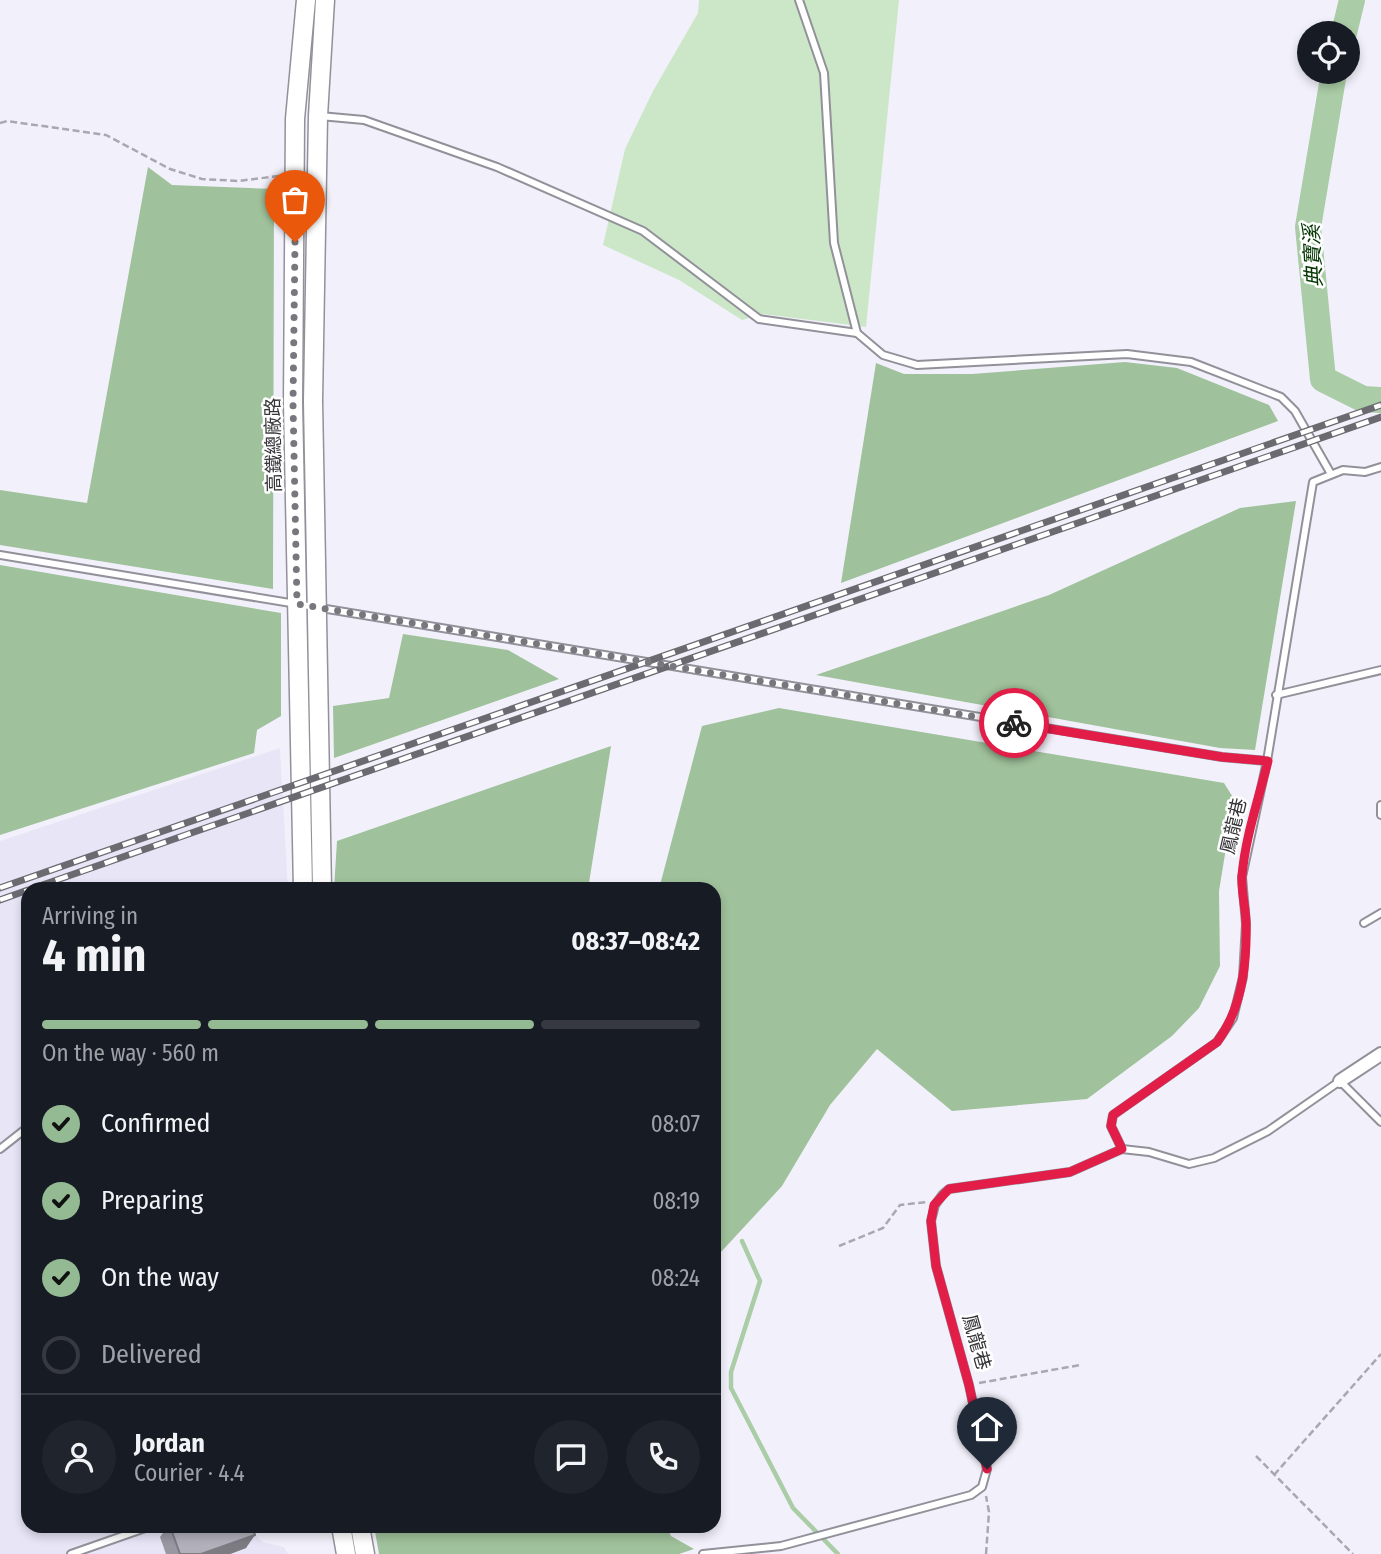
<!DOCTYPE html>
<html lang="en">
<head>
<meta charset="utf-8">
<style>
	:root { --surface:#171b24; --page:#20242c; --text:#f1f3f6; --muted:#9ea1a6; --line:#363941; --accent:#94ba94 }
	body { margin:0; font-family:"Fira Sans Condensed","Noto Sans TC",sans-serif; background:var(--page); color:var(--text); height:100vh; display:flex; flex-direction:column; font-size:26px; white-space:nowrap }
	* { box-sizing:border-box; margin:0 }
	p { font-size:23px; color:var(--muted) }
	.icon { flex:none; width:38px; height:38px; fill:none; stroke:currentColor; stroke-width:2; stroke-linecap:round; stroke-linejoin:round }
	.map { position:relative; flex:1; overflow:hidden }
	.sheet { position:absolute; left:21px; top:882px; width:700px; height:651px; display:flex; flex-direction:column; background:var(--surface); border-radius:21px; box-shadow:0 4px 10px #0003 }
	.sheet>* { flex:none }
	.tools { position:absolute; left:1297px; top:21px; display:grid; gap:14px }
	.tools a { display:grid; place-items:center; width:63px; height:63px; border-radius:50%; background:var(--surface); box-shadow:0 4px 10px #0003; font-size:35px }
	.pin { position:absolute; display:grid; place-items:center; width:60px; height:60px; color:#fff; margin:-72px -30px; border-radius:50% 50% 50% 0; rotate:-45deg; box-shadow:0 0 7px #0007 }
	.pin .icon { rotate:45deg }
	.courier { position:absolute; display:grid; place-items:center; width:70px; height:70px; margin:-35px; border:5px solid #e11d48; border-radius:50%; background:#fff; color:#222; box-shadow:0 2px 9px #0007 }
	.summary em { font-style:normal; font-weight:700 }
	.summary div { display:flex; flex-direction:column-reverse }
	.summary { display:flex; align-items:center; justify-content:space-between; height:119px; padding:0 21px }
	h1 { font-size:46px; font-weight:700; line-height:52px }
	.bar { display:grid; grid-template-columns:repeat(4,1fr); gap:10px 7px; align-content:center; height:84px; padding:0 21px }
	.bar i { height:9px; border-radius:5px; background:var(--line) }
	.bar .selected { background:var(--accent) }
	.bar p { grid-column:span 4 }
	.line { display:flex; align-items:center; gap:18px; padding:0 21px; border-top:2px solid var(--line) }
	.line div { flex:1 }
	.round { display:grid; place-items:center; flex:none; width:74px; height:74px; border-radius:37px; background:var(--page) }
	ol { padding:0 21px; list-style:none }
	li { display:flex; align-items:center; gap:21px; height:77px }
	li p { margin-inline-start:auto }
	li .icon { padding:7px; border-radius:50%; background:var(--accent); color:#111; stroke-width:4 }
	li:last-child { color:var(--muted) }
	li i { width:38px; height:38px; border:4px solid var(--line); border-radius:50% }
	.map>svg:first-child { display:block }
	.built { fill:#e8e5f7 }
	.green { fill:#cce7c8 }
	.forest { fill:#9fc19b }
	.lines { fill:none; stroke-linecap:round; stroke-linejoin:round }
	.stream { stroke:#aacca6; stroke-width:4.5 }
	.river { stroke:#aacca6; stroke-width:26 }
	.lane-casing { stroke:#92919a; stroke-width:10 }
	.street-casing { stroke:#92919a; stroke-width:16 }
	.secondary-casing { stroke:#92919a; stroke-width:21 }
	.path { stroke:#a9a8af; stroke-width:2.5; stroke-dasharray:7 3.5; stroke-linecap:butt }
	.lane { stroke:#fff; stroke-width:6 }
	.street { stroke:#fff; stroke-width:12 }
	.secondary { stroke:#fff; stroke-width:18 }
	.rail-casing { stroke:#6b6a70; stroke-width:7 }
	.rail { stroke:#fff; stroke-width:4.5; stroke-dasharray:13; stroke-linecap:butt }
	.wall { fill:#9998a1 }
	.shaded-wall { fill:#7d7c83 }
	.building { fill:#b2b1bb; stroke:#7d7c83; stroke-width:2 }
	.done { stroke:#78777d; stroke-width:7; stroke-dasharray:0 12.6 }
	.route { stroke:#e11d48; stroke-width:9 }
	.labels { text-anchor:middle; stroke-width:5; stroke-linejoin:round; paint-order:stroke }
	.street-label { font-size:19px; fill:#363539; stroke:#fff }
	.water-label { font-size:21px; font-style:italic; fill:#063804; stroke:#fff }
</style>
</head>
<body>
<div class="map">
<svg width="1381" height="1554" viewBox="0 0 1381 1554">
	<rect width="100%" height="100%" fill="#f2f1fb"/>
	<path class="built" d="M280,748L288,889H28V1526H245L263,1542L284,1547L288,1554H0V841Z"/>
	<path class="green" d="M699,0H899L866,327L763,314L742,320L679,280L603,245L625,149L653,91L698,13Z"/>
	<g class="forest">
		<path d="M148,167L172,185L274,189L273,589L0,545V490L87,503Z"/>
		<path d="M1125,362L1177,368L1269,405L1278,421L841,583L876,363L904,374H972Z"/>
		<path d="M1296,501L1255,750L1220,748L816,675L1049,595L1240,508Z"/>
		<path d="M0,565L281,613V716L257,730L254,753L0,835Z"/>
		<path d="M403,634L508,650L559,679L334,758L333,706L389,698Z"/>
		<path d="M779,708L1224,783L1234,799L1219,891L1220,966L1199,1008L1172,1036L1087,1099L952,1111L877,1049L830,1105L782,1186L721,1252L714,1248V889H659L702,726Z"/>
		<path d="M611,746L588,889H334L337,841Z"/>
		<path d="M374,1526H667L671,1536L694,1549L679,1554H379Z"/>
	</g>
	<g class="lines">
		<path class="stream" d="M742,1241L760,1281L731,1372V1388L793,1508L838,1554"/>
		<g class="river">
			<path d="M1344,33L1352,0"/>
			<path d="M1334,72L1308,227L1323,379L1363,399L1381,400"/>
		</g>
		<defs>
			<g id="lane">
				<path d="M799,0L824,73L834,243L857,333L883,355L917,365L1127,354L1191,362L1281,397L1295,411L1331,474"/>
				<path d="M320,116L364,120L497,167L643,231L759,319L857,333"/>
				<path d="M0,555L1222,757L1267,761"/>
				<path d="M1276,695L1381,670"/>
				<path d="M1381,805V815"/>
				<path d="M1364,923L1381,913"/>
				<path d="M0,1149L28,1127"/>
				<path d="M1122,1149L1111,1126L1113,1115L1217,1042L1233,1018L1243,977L1246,924L1242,877L1267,761L1313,482L1343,470L1365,472L1381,467"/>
				<path d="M71,1554L151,1526"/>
				<path d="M703,1554L781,1546L971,1495L982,1487L987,1469L969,1385L936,1266L931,1221L935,1205L943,1194L949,1189L1070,1172L1122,1149L1149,1152L1189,1164L1214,1158L1268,1131L1340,1081L1381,1122"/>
			</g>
			<path id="street" d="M1340,1081L1381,1054"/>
			<g id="secondary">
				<path d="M303,889L293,403L295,119L306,0"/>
				<path d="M322,889L313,401L318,116L325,0"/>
				<path d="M341,1526L346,1554"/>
				<path d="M360,1526L365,1554"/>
			</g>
		</defs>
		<use href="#lane" class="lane-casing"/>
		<use href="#street" class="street-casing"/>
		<use href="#secondary" class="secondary-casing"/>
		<g class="path">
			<path d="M0,123L7,121L106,135L170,169L202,179L238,181L279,176"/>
			<path d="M839,1246L883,1228L900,1205L927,1202"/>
			<path d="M979,1383L1080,1365"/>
			<path d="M1256,1456L1353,1554"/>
			<path d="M1274,1475L1381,1354"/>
			<path d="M986,1554L989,1512L986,1496"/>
		</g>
		<use href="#lane" class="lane"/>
		<use href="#street" class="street"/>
		<use href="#secondary" class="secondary"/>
		<defs>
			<g id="rail">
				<path d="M0,888L1381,405"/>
				<path d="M31,889L1381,417"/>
				<path d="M0,900L28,890"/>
			</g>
		</defs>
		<use href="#rail" class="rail-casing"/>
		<use href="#rail" class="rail"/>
	</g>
	<path class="wall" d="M168,1526H252L246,1548L230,1554H166L160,1537Z"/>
	<path class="shaded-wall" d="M255,1535L246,1548L230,1554H201Z"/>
	<path class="building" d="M170,1526H252L255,1535L201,1554H180Z"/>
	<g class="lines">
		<path class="done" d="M295,242L293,403L297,604L1014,723"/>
		<path class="route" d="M987,1469L969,1385L936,1266L931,1221L934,1205L949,1189L1070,1172L1122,1149L1111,1126L1113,1115L1217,1042C1242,1009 1247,964 1246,924C1246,908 1241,893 1242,876C1245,838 1259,798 1268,761L1222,757L1014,723"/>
	</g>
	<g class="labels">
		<g class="street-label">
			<text transform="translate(273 445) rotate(-91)" y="7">高鐵總廠路</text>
			<text transform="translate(1233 826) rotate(-77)" y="7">鳳龍巷</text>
			<text transform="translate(977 1342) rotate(74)" y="7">鳳龍巷</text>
		</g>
		<g class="water-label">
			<text transform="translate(1313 256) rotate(-93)" y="7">典寶溪</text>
		</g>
	</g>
</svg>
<div class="tools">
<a><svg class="icon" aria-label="locate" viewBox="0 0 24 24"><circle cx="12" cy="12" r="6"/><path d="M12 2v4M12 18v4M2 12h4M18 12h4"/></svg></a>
</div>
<div class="pin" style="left:295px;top:242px;background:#ea580c"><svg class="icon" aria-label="bag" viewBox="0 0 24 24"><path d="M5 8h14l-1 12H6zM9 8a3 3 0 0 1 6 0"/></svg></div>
<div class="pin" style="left:987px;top:1469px;background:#1f2937"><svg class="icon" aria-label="home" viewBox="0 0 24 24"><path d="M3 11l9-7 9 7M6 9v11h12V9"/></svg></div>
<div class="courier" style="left:1014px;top:723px"><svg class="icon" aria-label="bike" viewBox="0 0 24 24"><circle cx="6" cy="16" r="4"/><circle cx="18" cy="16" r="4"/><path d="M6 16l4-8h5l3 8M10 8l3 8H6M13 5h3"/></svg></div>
<section class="sheet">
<div class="summary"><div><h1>4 min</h1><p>Arriving in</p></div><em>08:37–08:42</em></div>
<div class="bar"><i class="selected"></i><i class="selected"></i><i class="selected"></i><i></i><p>On the way · 560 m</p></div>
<ol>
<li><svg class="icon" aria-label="check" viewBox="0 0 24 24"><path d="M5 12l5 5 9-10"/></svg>Confirmed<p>08:07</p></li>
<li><svg class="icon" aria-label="check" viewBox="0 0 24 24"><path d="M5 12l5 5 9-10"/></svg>Preparing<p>08:19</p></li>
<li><svg class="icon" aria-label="check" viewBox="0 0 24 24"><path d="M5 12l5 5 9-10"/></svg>On the way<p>08:24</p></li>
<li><i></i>Delivered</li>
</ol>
<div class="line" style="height:126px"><a class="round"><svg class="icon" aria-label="person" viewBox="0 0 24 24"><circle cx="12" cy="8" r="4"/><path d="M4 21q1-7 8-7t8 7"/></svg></a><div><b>Jordan</b><p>Courier · 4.4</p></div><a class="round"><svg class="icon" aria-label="chat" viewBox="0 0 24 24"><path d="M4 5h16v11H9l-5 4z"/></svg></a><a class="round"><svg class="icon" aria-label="phone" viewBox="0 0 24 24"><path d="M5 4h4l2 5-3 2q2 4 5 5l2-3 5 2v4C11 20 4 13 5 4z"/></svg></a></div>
</section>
</div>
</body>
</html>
